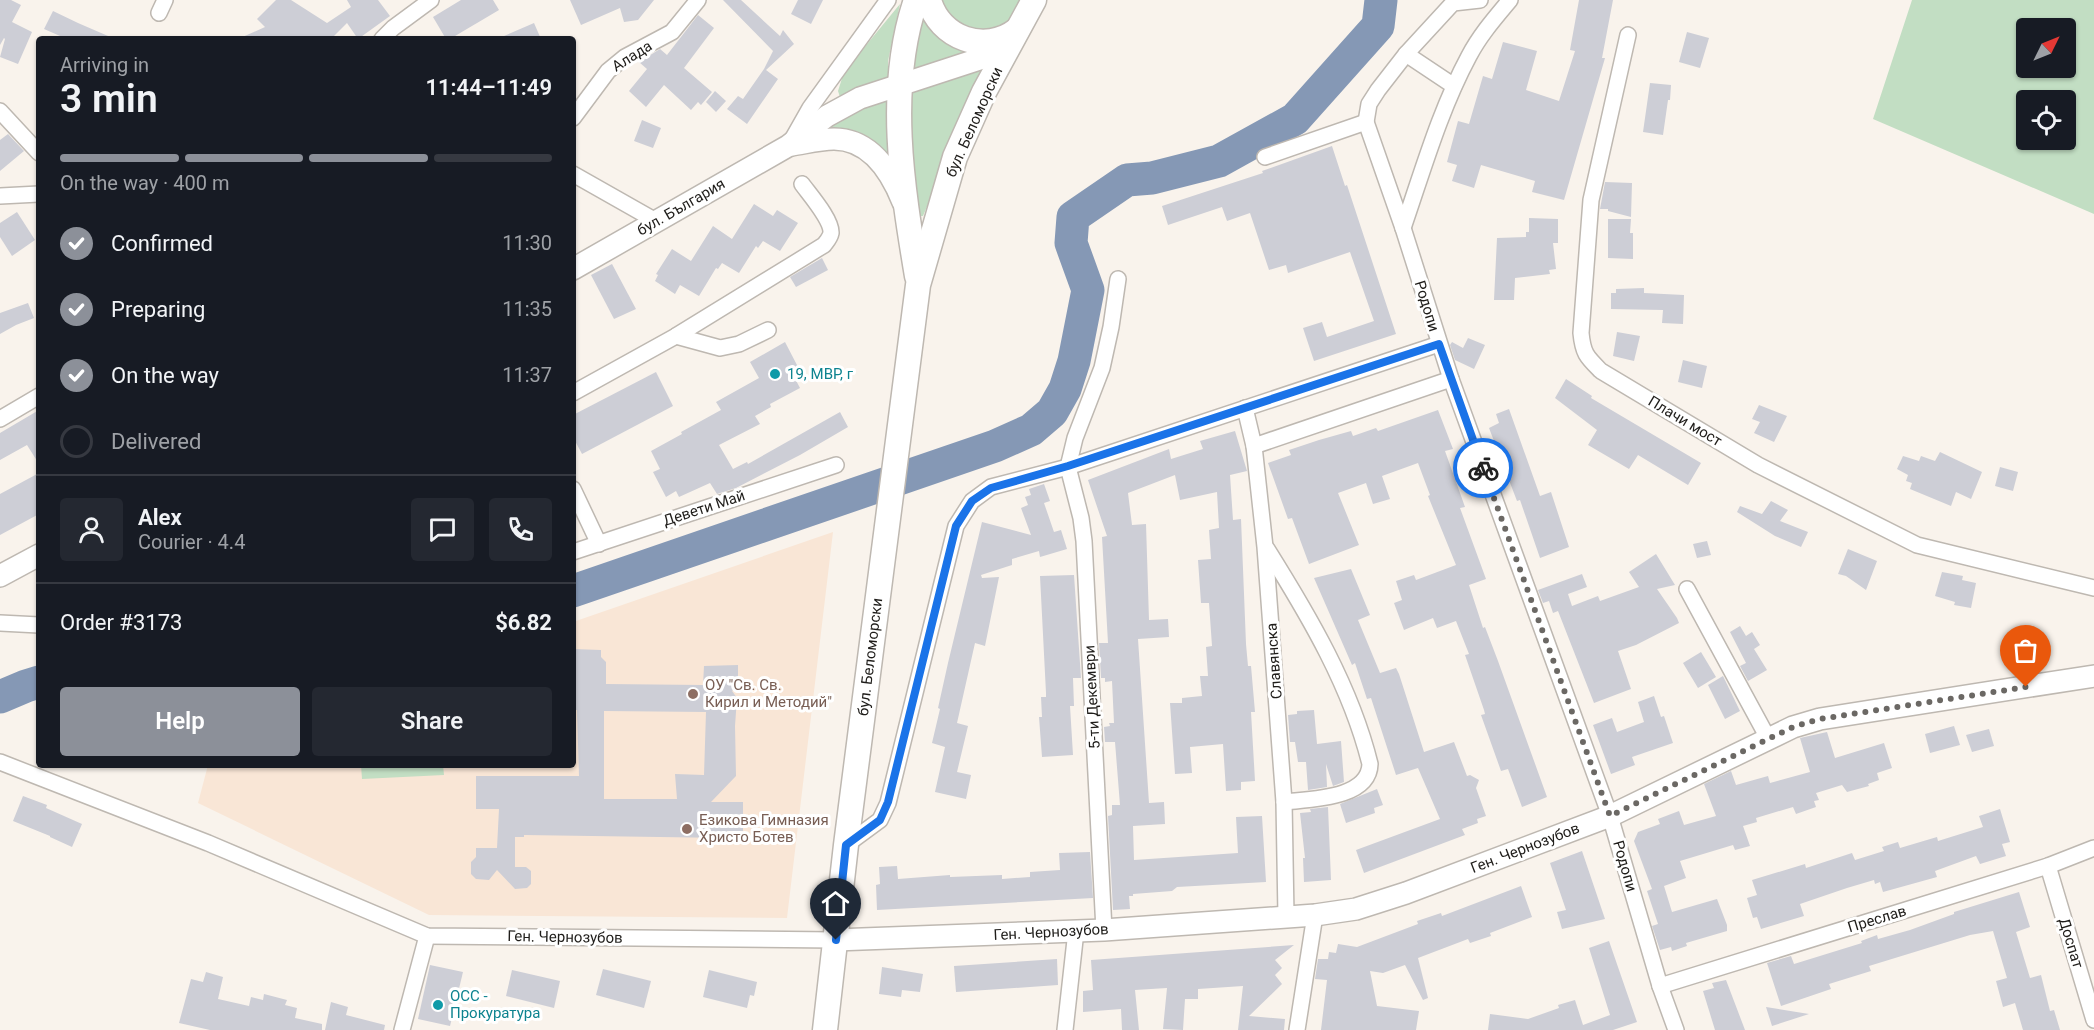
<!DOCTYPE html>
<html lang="en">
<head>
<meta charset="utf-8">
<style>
	:root { --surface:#171b24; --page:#242831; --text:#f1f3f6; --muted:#9ea1a6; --line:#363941; --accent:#8c9099 }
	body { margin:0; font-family:Roboto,sans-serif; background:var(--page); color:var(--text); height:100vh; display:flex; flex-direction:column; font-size:22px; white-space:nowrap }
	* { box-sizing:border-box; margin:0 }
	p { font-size:20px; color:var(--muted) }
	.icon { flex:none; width:33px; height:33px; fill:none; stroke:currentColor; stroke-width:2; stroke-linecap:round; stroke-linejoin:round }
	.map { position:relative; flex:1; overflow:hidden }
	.side { position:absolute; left:36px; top:36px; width:540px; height:732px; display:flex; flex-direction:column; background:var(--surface); border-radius:6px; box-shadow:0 2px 4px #0004 }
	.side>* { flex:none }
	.needle { width:39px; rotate:47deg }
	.controls { position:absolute; left:2016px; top:18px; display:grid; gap:12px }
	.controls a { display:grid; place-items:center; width:60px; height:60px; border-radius:6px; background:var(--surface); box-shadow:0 2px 4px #0004; font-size:30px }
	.pin { position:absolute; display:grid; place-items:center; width:51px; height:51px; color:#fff; margin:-62px -26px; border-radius:50% 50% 50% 0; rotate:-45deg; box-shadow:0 0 6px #0007 }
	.pin .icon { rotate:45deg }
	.courier { position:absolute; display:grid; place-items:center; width:60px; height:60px; margin:-30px; border:4px solid #1a73e8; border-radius:50%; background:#fff; color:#222; box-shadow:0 2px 8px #0007 }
	.headline em { font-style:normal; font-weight:600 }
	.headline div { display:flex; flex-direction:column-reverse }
	.headline { display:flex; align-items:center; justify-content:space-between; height:102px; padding:0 24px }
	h1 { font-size:39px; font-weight:600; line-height:45px }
	.bar { display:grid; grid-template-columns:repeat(4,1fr); gap:9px 6px; align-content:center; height:72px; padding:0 24px }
	.bar i { height:8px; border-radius:4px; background:var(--line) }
	.bar .active { background:var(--accent) }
	.bar p { grid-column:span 4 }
	.line { display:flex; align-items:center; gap:15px; padding:0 24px; border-top:2px solid var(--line) }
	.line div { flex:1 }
	.round { display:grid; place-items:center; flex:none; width:63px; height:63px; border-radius:6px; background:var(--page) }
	ol { padding:0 24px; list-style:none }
	li { display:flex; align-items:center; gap:18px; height:66px }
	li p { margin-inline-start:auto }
	li .icon { padding:6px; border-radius:50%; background:var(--accent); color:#fff; stroke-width:4 }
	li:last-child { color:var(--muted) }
	li i { width:33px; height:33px; border:3px solid var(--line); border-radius:50% }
	.action { display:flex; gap:12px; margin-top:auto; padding:12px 24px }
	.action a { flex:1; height:69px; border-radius:6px; background:var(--accent); color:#fff; font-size:24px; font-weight:600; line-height:69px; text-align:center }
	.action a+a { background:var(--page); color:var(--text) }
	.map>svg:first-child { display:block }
	.education { fill:#f9e6d6 }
	.green { fill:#c2dec3; fill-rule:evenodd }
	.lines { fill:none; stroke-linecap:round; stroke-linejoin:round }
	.river { stroke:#8598b5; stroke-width:33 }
	.building { fill:#cdced6; fill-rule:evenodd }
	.street-casing { stroke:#beb8b1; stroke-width:18 }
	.secondary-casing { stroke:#beb8b1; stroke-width:24 }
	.primary-casing { stroke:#beb8b1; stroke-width:27 }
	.street { stroke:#fff; stroke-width:15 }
	.secondary { stroke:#fff; stroke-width:21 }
	.primary { stroke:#fff; stroke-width:24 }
	.done { stroke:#6b6864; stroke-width:6; stroke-dasharray:0 10.8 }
	.route { stroke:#1a73e8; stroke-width:8 }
	.culture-dot { fill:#0f9aa8; stroke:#fff; stroke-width:2 }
	.education-dot { fill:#8d6e63; stroke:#fff; stroke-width:2 }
	.labels { text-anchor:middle; stroke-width:6; stroke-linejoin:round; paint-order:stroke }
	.street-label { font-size:15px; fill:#1f1d1a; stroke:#fff }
	.culture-label { font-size:15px; fill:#0d838f; stroke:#fff; text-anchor:start }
	.education-label { font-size:15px; fill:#785e54; stroke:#fff; text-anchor:start }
</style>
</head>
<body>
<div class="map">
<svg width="2094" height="1030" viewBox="0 0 2094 1030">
	<rect width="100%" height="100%" fill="#f9f3ec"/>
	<path class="education" d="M833,532L787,918L429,915L198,803L208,765H573V622Z"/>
	<g class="green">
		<path d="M940,0H1020L1017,10L1009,22L998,30L971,33L948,19Z"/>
		<path d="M1912,0H2094V214L1873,119ZM2026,28H2066V68H2026ZM2026,100H2066V140H2026Z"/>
		<path d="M900,4L888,61V81L840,97L838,91L844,72Z"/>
		<path d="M925,15L978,52L911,74L918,31Z"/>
		<path d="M985,67L923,216H916L908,91Z"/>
		<path d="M886,96L890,155L867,136L831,129L830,123Z"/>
		<path d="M361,765H443L444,775L362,779Z"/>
	</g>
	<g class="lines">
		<g class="river">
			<path d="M573,591L995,446L1031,430L1052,412L1065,389L1074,361L1088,290L1071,243L1073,217L1127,180L1152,178L1219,161L1295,119L1378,26L1381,0"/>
			<path d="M0,697L26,686L39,682"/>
		</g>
	</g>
	<g class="building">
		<path d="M0,0H11L21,5L12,22L32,32L18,64L0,57L5,39L4,38L0,45Z"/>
		<path d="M276,0H291L327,23L351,7L347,0H378L390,16L358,39L347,23L331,39H238L265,27L257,19Z"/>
		<path d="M461,0H493L499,10L450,39H446L433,17Z"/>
		<path d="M570,0H654L638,20L624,22L620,8L581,25Z"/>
		<path d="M723,0H741L780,36L783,30L794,44L766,70L778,79L747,124L727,109L738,96L743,99L764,69L773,51Z"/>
		<path d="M798,0H823L811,24L791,14Z"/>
		<path d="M1579,0H1613L1602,58H1605L1564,200L1532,192L1535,181L1481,165L1474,188L1452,181L1457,165L1447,162L1458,121L1469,124L1483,76L1492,79L1503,42L1537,51L1526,90L1559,101L1575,51L1570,50Z"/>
		<path d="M53,11L78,23L115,39H67L44,29Z"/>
		<path d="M698,15L714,28L684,68L712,92L701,105L698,102L691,110L664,85L646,107L629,91L647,69L639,62L660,49L667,55Z"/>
		<path d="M534,23L541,39H497Z"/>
		<path d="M1687,32L1709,38L1700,68L1679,62Z"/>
		<path d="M1650,83L1671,85L1670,100H1668L1663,135L1643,132Z"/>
		<path d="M715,91L726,101L716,112L706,102Z"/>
		<path d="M642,120L661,128L653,148L634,141Z"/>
		<path d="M8,134L24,151L0,171V140Z"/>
		<path d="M1332,146L1345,186L1347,185L1396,334L1314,361L1303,328L1322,322L1327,337L1374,321L1350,252L1288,273L1286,265L1269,270L1250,213L1227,221L1222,207L1168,225L1162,206L1263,173L1262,171Z"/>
		<path d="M1605,182L1632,183L1631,217L1608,211V209H1600Z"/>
		<path d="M754,204L773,216L777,210L798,223L780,251L763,241L758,248L756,246L739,273L722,263L718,269L716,268L699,296L680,285L675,294L655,281L658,275L656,274L672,249L691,261L713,226L732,239Z"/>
		<path d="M17,212L35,240L12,256L0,237V223Z"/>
		<path d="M1529,218L1558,219V243H1553L1556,269L1549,270L1550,274L1515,278L1514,300H1494L1497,238L1526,237V232H1529Z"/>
		<path d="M1608,219H1631L1630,233H1633V259L1608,258Z"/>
		<path d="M822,258L828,270L796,287L790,277Z"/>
		<path d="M612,264L636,309L614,319L591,275Z"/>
		<path d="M1644,288V293L1684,295L1683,324L1662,323L1663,310L1611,309V293H1616V289Z"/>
		<path d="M28,303L34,318L16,325L0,334V313Z"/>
		<path d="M1617,332L1640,336L1634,361L1613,356Z"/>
		<path d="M1468,338L1485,345L1474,369L1455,360L1450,345L1452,342L1463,348Z"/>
		<path d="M785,342L798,367L791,371L800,388L770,404L771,407L755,416L760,424L719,445L733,469L747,462L748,464L840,412L848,427L800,455L736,488L717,494L710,483L679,497L676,491L666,497L653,472L660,469L651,451L682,434L681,432L721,410L716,402L759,378L750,362Z"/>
		<path d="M1683,360L1707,366L1702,388L1678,382Z"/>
		<path d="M656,372L673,406L582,454L573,437V415Z"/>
		<path d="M1566,379L1592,396L1591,398L1701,463L1688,485L1638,455L1629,469L1588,445L1597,430L1555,398Z"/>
		<path d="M1759,405L1787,416L1774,442L1754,433L1760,422L1752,419Z"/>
		<path d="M1509,409L1540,496L1551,492L1569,547L1540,558L1520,500L1517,501L1489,428L1499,423L1496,414Z"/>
		<path d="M39,410V464L27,445L0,460V433Z"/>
		<path d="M1438,410L1453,449L1445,451L1465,507L1460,508L1486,579L1469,585L1483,628L1485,627L1498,661L1547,797L1522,807L1508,769L1501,771L1481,715L1485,714L1484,710L1465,655L1469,654L1456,621L1437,628L1433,618L1404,630L1394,603L1402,600L1396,581L1414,575L1416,580L1456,565L1428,496L1430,495L1418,463L1382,476L1390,499L1373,504L1366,483L1338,493L1359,545L1309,564L1292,518L1288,519L1268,463L1291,455L1289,450L1319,440L1351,431L1353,436L1376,428L1378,431Z"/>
		<path d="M1235,431L1247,471L1230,475L1233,520L1241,519L1246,644L1248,666H1251L1255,712H1251L1255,781L1241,782V790L1226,791L1223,744L1190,747L1192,773L1175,774L1170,703H1182V698L1202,696L1200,676H1208L1206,647L1212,646L1209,603H1201L1198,560L1211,559L1209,530L1219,528L1217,492L1180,500L1175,475L1128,493L1132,525L1146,524L1149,620L1168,619L1169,637L1138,639L1149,803L1164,802L1165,824L1133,826L1134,860L1238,853L1236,817L1262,816L1266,882L1177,887L1172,891L1133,894V896H1129L1130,909L1113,910L1108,816L1112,815V805H1120L1115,742H1105L1104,727L1110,726L1109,723H1114L1112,681L1105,682V678H1101L1099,643H1108L1102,537L1107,536L1088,480L1169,449L1171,459L1203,449L1200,441Z"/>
		<path d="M1940,452L1982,472L1971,499L1956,492L1951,506L1910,489L1912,483L1906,481L1908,475L1897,469L1903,456L1919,461L1921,456L1935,461Z"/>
		<path d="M2000,467L2018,472L2013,491L1995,486Z"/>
		<path d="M39,473V514L0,535V494Z"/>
		<path d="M1044,484L1050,501L1044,503L1054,532L1061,530L1067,549L1040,557L1039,551L1012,559V565L981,575L982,578L999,577L985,646L975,643L957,723L968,726L957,772L971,775L966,799L935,792L945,747L932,743L940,709L938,708L948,663L982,522L1031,535L1021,508L1028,505L1025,497L1031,495L1029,489Z"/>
		<path d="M1771,501L1788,510L1780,521L1808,532L1801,547L1775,536L1737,512L1740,506L1762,514Z"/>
		<path d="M1707,541L1711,555L1697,558L1693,544Z"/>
		<path d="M1848,549L1877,561L1866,590L1846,576L1838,574Z"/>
		<path d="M1656,554L1675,585L1657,589L1677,618L1679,623L1636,645L1618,651L1631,689L1594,703L1558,611L1553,613L1549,601L1543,603L1538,590L1582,574L1587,587L1568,594L1572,606L1598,596L1600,601L1639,587L1629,572Z"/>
		<path d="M1351,569L1370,615L1358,620L1380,673L1396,668L1399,674L1424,752L1454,742L1467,776L1470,775L1479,780L1476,788L1486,816L1477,819L1478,823L1462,829L1465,835L1364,873L1356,850L1440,819L1418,768L1396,775L1371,698L1367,699L1355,663L1352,665L1314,578Z"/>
		<path d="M1942,572L1963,576L1962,580L1976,583L1971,608L1954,605L1955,602L1935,596Z"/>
		<path d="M1074,575L1081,678H1073L1074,706H1070L1073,755L1042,757L1039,717H1042L1041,697H1046V693L1040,576Z"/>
		<path d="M1740,626L1746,636L1752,632L1760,645L1754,649L1767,670L1748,681L1740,666L1746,663L1730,632Z"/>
		<path d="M573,649L601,650V657L606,662V684L703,685L704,666L738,665V685L732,691L737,698L735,726L736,776L711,802H743V831H727V838L524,835V837H515V867H526L531,871V884L527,888L515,889L497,870L489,880L476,879L471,874V862L476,857V848H497L499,809H476V776H579L577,710H573ZM604,711L706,712L704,775L675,774L677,799H604Z"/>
		<path d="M1701,652L1716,677L1698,688L1683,663Z"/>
		<path d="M1723,676L1740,711L1725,719L1708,685Z"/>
		<path d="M1654,696L1661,717L1664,716L1673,743L1632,757L1635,765L1611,774L1593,725L1612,718L1617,732L1644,722L1638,702Z"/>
		<path d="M1314,710L1317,744L1341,741L1344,782L1333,786L1326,764L1327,787L1308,790L1306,762H1298L1295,742H1290L1288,715L1297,714V711Z"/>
		<path d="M1954,726L1960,745L1930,753L1925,734Z"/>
		<path d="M1989,729L1994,746L1972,752L1966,735Z"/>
		<path d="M1827,732L1835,758L1884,743L1892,768L1877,773L1879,780L1868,784L1869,786L1847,792L1842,785L1816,793L1819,800L1814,801L1816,807L1796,814L1793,807L1756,818L1757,822L1743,826L1750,846L1735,850L1733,845L1680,861L1686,878L1664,886L1672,912L1717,899L1727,925V931L1686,943L1687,946L1672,951L1671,947L1660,950L1652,926L1658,924L1647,891L1652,889L1634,841L1638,832L1660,824L1658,819L1679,811L1684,825L1716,816L1704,784L1731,771L1736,785L1768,776L1770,783L1810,772L1800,738Z"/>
		<path d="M1377,789L1383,805L1374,808L1375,813L1346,823L1340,804Z"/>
		<path d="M23,796L47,805L46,808L82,824L72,847L50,837V836L13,821Z"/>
		<path d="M1328,807L1331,880L1304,882L1303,858H1305L1300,813L1311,812L1310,809Z"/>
		<path d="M2000,809L2010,842L2002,844L2006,856L1980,864L1976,856L1935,871L1937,877L1883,892L1880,882L1875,884L1874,880L1847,888L1800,904L1804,916L1761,929L1757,917L1753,918L1747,898L1757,895L1752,880L1805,864L1806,868L1852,853L1855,860L1884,851L1882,847L1898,842L1900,848L1937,837L1938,841L1983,827L1979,816Z"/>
		<path d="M1582,851L1605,919L1562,929L1557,912L1566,910L1550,863Z"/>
		<path d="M1090,852L1093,898L877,910L876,885L880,884L879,867L897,866L898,879L950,875V877L1002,875V879L1030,877V872L1060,870L1059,853Z"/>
		<path d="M1521,886L1532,917L1490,933L1491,936L1470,943L1468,939L1418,958L1428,998L1423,1000L1405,965L1383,973L1370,971L1377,1006L1419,1011L1416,1030H1321L1327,980L1315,979L1318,959H1328L1329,952L1336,953L1338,944L1357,947L1418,924L1417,921L1441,913L1442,916Z"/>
		<path d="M2019,892L2030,927L2016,932L2030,978L2041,975L2050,1011L2054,1010L2060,1030H2023L2015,1003L2003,1007L1996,981L2007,978L1993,931L1970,935L1869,966L1871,971L1829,984L1831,989L1781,1006L1767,963L1791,956L1794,964L1862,943L1861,941L1877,935L1878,939L1910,930L1954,914V912Z"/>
		<path d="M1609,941L1637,1022L1613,1030H1488L1490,1014L1528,1019L1559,1008L1558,1005L1575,1000L1583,1025L1610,1015L1589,948Z"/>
		<path d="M1294,945L1275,960L1282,968L1275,975L1282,984L1249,1016L1285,1019L1284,1030H1238L1243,986L1198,989V999H1185L1183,1030L1163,1029L1167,988L1135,990L1139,1030H1122L1121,1009L1083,1012V991L1093,990L1091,960Z"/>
		<path d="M1057,959L1058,985L956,992L954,966Z"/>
		<path d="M430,965L463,972L450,1026L418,1019Z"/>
		<path d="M882,967L923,974L920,992L902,990L901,997L879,994Z"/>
		<path d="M603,969L651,981L644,1008L596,995Z"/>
		<path d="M512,970L560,981L554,1008L506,996Z"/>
		<path d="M709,970L757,982L754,996L750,995L747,1008L703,997Z"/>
		<path d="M206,972L223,977L218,999L249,1006L251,997L263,1000L264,994L287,1000L285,1005L297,1008L295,1018L322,1024V1030H210L179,1023L191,979L203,982Z"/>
		<path d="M1726,980L1745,1030H1715L1703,991L1714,988L1712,983Z"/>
		<path d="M331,1002L348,1007L346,1015L385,1025L384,1030H325Z"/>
		<path d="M1766,1007L1809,1014L1772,1026Z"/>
	</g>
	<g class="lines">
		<defs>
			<g id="street">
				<path d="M159,13L165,0"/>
				<path d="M1628,35L1591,200L1581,333C1583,354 1587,357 1601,371L1758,465L1917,545L2094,588"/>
				<path d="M382,39L393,28L431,0"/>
				<path d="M1406,54L1454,86"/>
				<path d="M0,111L39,153"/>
				<path d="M573,118L608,71L625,57L672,32L698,0"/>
				<path d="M1366,122L1369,104L1378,90L1406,54L1453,3L1480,0"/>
				<path d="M793,138L810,108L888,0"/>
				<path d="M1265,157L1366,122L1403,228L1451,379L1610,816L1660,986L1676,1030"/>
				<path d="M573,174L656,221"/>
				<path d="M0,196L39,194"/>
				<path d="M1403,228C1423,170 1440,110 1469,56C1480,35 1495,18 1510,0"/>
				<path d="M676,336L720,348L739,344L768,330"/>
				<path d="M573,393L676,336L824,245C827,241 830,238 831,233C832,220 810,195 802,184"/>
				<path d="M1245,408L1254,446L1265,547L1284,802L1286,916"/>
				<path d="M0,419L39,396"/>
				<path d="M1254,446L1451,379"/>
				<path d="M573,489L599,544"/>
				<path d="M1267,549C1309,616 1351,687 1370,764C1369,799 1310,799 1284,802"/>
				<path d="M573,552L836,465"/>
				<path d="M1687,589L1769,740"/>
				<path d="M0,623L39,625"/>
				<path d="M0,762L208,843L427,936L835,940"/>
				<path d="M846,845L880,820L888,803L956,526L972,501L991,487L1068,467L1439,344"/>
				<path d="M2048,866L2094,1020"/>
				<path d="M1104,930L1084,541L1081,518L1068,467L1075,438L1102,368L1111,327L1118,279"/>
				<path d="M1660,986L2048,866L2094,848"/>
				<path d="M402,1030L427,936"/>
				<path d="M1065,1030L1076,931"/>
				<path d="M1297,1030L1315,915"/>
			</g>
			<g id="secondary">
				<path d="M792,145C805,143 820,139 834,139C870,139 891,172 903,202"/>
				<path d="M573,269L788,146L827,116L860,98L1007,50"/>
				<path d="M0,576L39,555"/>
				<path d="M835,940L1104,930L1315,915L1356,909L1406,893L1610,816L1793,727L1820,719L2094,676"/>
			</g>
			<g id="primary">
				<path d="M916,0C886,88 902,186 917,276"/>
				<path d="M929,0C939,38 985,55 1017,30"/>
				<path d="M825,1030L846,845L918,285L955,157L984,92L1034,0"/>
			</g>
		</defs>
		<use href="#street" class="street-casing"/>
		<use href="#secondary" class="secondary-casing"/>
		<use href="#primary" class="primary-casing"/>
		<use href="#street" class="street"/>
		<use href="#secondary" class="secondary"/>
		<use href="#primary" class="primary"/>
	</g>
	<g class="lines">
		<path class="done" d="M1483,468L1610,816L1793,727L1820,719L2026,687"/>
		<path class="route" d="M836,940L846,845L880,820L888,802L956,526L972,501L991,488L1068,466L1439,344L1483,468"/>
	</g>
	<g class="culture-dot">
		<circle cx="775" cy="374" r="6"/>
		<circle cx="438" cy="1005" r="6"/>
	</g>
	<g class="education-dot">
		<circle cx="693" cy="694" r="6"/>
		<circle cx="687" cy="829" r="6"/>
	</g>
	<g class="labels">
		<g class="street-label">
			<text transform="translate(632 56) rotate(-32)" y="5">Алада</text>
			<text transform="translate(974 122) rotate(-66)" y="5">бул. Беломорски</text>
			<text transform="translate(681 207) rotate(-30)" y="5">бул. България</text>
			<text transform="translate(1427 306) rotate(73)" y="5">Родопи</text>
			<text transform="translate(1685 421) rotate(31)" y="5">Плачи мост</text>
			<text transform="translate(704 508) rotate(-18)" y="5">Девети Май</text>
			<text transform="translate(870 657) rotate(-83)" y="5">бул. Беломорски</text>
			<text transform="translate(1274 661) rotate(-94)" y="5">Славянска</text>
			<text transform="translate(1092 697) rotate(-93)" y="5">5-ти Декември</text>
			<text transform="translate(1525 848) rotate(-21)" y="5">Ген. Чернозубов</text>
			<text transform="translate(1625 866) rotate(74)" y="5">Родопи</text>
			<text transform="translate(1877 919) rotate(-17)" y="5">Преслав</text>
			<text transform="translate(1051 932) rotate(-3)" y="5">Ген. Чернозубов</text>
			<text transform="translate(565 937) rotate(1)" y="5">Ген. Чернозубов</text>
			<text transform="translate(2071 943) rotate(73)" y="5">Доспат</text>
		</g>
		<g class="culture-label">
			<text x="787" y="379">19, МВР, г</text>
			<text x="450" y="1001">ОСС -<tspan x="450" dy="17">Прокуратура</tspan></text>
		</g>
		<g class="education-label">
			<text x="705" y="690">ОУ "Св. Св.<tspan x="705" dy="17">Кирил и Методий"</tspan></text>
			<text x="699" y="825">Езикова Гимназия<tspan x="699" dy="17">Христо Ботев</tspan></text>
		</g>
	</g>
</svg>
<div class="controls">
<a><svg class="needle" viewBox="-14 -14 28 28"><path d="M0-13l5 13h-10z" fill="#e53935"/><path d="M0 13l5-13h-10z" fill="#9ea1a6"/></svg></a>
<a><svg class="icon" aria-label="locate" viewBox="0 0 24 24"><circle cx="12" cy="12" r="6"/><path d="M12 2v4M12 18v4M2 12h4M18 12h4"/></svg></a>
</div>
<div class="pin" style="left:2026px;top:687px;background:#ea580c"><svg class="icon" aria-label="bag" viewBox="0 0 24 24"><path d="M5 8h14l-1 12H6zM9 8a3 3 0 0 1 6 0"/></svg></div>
<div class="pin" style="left:836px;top:940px;background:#1f2937"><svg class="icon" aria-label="home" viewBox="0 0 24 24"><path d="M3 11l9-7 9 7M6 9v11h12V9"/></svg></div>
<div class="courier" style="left:1483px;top:468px"><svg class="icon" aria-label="bike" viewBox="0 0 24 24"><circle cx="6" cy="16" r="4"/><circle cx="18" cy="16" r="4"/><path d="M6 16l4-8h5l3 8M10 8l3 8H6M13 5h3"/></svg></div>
<section class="side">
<div class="headline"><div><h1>3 min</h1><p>Arriving in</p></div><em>11:44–11:49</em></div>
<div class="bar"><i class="active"></i><i class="active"></i><i class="active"></i><i></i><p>On the way · 400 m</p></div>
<ol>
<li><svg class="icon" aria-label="check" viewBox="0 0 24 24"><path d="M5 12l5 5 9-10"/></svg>Confirmed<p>11:30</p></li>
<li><svg class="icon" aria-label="check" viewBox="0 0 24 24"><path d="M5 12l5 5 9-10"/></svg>Preparing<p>11:35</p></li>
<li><svg class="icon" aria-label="check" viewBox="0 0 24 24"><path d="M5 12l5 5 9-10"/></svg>On the way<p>11:37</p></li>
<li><i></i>Delivered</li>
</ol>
<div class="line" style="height:108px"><a class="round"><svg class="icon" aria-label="person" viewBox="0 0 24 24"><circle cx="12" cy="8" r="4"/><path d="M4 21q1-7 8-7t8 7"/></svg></a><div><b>Alex</b><p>Courier · 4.4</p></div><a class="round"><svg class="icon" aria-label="chat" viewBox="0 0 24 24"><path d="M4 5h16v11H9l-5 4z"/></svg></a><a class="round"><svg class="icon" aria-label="phone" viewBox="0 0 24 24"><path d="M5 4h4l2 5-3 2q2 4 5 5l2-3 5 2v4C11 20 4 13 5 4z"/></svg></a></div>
<div class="line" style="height:78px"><div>Order #3173</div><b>$6.82</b></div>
<div class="action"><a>Help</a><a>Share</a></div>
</section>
</div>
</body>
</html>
